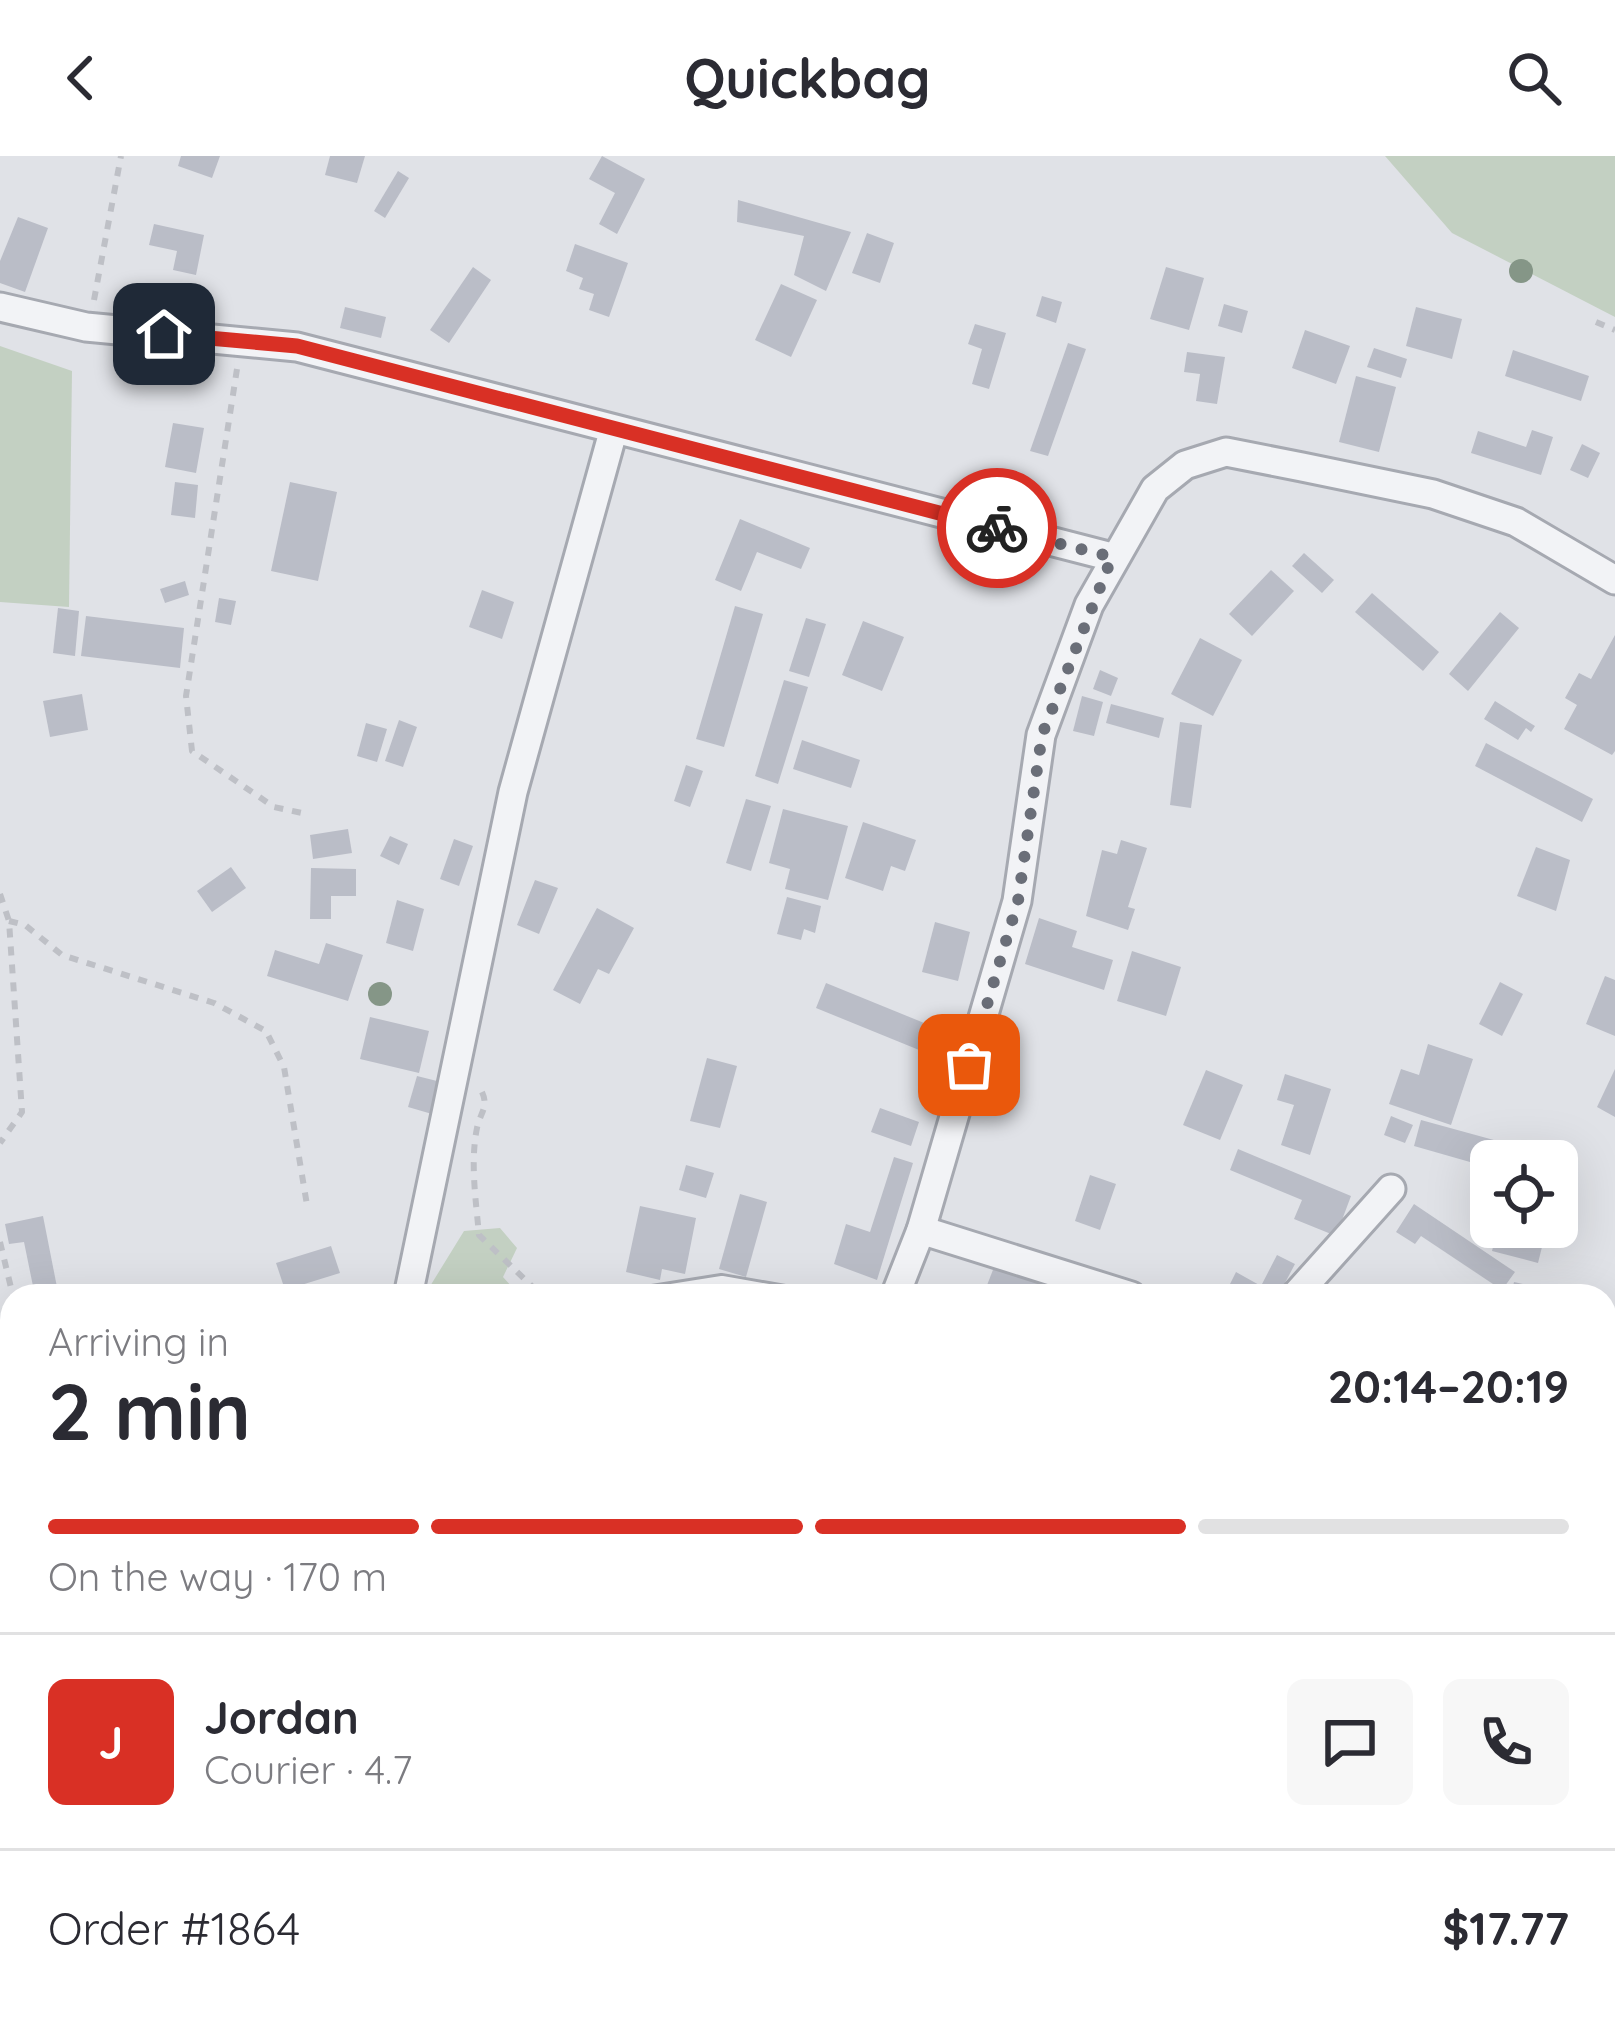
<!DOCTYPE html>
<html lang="en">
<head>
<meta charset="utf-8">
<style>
	:root { --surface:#fff; --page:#f7f7f7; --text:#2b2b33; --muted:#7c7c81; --line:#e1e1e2; --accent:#d93025 }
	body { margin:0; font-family:Quicksand,sans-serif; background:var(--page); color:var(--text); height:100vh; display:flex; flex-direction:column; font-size:45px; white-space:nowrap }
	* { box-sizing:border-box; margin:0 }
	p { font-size:39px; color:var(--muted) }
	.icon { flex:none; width:66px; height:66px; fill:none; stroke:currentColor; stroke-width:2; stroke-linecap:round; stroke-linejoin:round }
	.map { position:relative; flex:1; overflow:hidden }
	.details { position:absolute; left:0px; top:1128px; width:1617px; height:747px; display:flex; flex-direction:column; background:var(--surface); border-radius:36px 36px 0 0; box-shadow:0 12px 48px #0002 }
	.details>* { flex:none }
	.fabs { position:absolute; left:1470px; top:984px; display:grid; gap:24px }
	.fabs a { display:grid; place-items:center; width:108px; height:108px; border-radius:18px; background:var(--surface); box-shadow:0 12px 48px #0002; font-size:60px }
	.pin { position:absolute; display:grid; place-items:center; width:102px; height:102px; color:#fff; margin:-51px; border-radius:24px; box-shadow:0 6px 18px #0006 }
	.courier { position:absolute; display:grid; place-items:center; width:120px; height:120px; margin:-60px; border:9px solid #d93025; border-radius:50%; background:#fff; color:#222; box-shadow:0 3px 15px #0007 }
	.headline em { font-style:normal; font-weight:700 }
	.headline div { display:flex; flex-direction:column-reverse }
	.headline { display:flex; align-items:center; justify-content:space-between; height:204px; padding:0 48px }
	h1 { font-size:78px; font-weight:700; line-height:90px }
	.bar { display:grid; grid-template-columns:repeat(4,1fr); gap:18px 12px; align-content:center; height:144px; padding:0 48px }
	.bar i { height:15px; border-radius:9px; background:var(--line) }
	.bar .on { background:var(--accent) }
	.bar p { grid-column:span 4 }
	.line { display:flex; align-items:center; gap:30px; padding:0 48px; border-top:3px solid var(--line) }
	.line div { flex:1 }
	.round { display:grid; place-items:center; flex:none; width:126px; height:126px; border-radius:18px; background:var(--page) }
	header { display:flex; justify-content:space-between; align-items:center; height:156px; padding:0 48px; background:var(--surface); font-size:54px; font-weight:700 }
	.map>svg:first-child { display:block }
	.green { fill:#c3d0c2 }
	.building { fill:#babdc7 }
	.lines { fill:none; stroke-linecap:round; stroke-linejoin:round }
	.lane-casing { stroke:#a6a9b1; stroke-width:20 }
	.street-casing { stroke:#a6a9b1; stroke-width:33 }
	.path { stroke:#bec0c6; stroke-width:6; stroke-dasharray:9 9; stroke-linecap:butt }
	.lane { stroke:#f2f3f6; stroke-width:14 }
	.street { stroke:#f2f3f6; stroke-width:27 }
	.tree { fill:#859687 }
	.done { stroke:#6a6e78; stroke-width:12; stroke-dasharray:0 21.6 }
	.route { stroke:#d93025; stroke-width:15 }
</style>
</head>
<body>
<header><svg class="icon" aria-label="back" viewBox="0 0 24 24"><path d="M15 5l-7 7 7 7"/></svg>Quickbag<svg class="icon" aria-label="search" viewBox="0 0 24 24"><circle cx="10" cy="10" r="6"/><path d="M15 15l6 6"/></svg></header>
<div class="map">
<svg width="1615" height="1874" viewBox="0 0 1615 1874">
	<rect width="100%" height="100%" fill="#e0e2e7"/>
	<g class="green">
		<path d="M1385,0H1615V161L1452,77Z"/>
		<path d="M0,190L72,215L69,451L0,446Z"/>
		<path d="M500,1072L517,1092L503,1121L520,1140H424L464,1075Z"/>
	</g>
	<g class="building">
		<path d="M181,0H220L212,22L178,10Z"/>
		<path d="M330,0H365L357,27L325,19Z"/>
		<path d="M602,0L645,23L617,78L599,68L615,37L589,23Z"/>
		<path d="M398,15L409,22L385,62L374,55Z"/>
		<path d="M738,44L851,76L826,135L794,119L804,80L737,66Z"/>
		<path d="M18,61L48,72L25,136L0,127V105Z"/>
		<path d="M154,68L204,79L196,119L173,114L177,95L149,89Z"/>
		<path d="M867,77L894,87L880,127L852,117Z"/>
		<path d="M575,88L628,107L609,161L589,154L594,138L579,133L583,122L566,115Z"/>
		<path d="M473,111L491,124L449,187L430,174Z"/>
		<path d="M1166,111L1204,122L1189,174L1150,163Z"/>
		<path d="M781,128L817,144L791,201L755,184Z"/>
		<path d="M1042,140L1062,146L1056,167L1036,160Z"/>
		<path d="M1224,148L1248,155L1242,177L1218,170Z"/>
		<path d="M345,151L386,161L381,182L340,172Z"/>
		<path d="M1416,151L1462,163L1452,203L1406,190Z"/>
		<path d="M975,168L1006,177L989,233L972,228L982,193L968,188Z"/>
		<path d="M1305,174L1350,190L1336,228L1292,212Z"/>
		<path d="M1068,187L1086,193L1048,300L1030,295Z"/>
		<path d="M1374,192L1407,203L1401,222L1367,211Z"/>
		<path d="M1513,194L1589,220L1581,245L1505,220Z"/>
		<path d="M1187,196L1225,201L1217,248L1196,245L1200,218L1184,216Z"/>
		<path d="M1356,220L1396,231L1379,296L1339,286Z"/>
		<path d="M173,267L204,272L196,317L165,311Z"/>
		<path d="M1532,274L1553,281L1541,319L1471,297L1478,275L1526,291Z"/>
		<path d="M1582,288L1600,297L1588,322L1570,314Z"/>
		<path d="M175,326L198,329L195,362L171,359Z"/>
		<path d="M290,326L337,336L318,425L271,415Z"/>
		<path d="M1015,329L1034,335L1028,354L1009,349Z"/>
		<path d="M740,363L810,392L801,413L757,396L741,435L715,424Z"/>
		<path d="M1304,397L1334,424L1322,437L1292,410Z"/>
		<path d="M1271,414L1294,435L1252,480L1229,458Z"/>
		<path d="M185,425L189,439L165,447L160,433Z"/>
		<path d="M482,434L514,446L502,483L469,471Z"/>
		<path d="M1372,437L1439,496L1423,515L1355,456Z"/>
		<path d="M219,442L236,445L231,469L215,466Z"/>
		<path d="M735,450L763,458L724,591L696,583Z"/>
		<path d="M58,452L79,455L75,500L53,497Z"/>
		<path d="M1500,456L1519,472L1468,535L1449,518Z"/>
		<path d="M86,460L184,472L180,512L81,500Z"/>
		<path d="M806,462L826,468L809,521L789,515Z"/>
		<path d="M863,465L904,481L882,535L842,519Z"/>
		<path d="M1615,479V595L1612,599L1564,573L1577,549L1565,542L1579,517L1591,523Z"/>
		<path d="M1200,482L1242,504L1213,560L1171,538Z"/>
		<path d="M1100,514L1118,522L1111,540L1093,533Z"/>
		<path d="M784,524L808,531L778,628L755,620Z"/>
		<path d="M82,538L88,574L50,581L43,545Z"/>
		<path d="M1082,540L1103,546L1094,580L1073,575Z"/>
		<path d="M1495,545L1535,570L1531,576L1526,572L1518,584L1484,563Z"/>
		<path d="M1111,548L1164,562L1159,582L1106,567Z"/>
		<path d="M399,564L417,571L403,611L385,605Z"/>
		<path d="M1180,566L1202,569L1191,652L1170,649Z"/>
		<path d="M366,567L387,573L377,606L357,600Z"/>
		<path d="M802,584L860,604L851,632L793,613Z"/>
		<path d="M1486,587L1593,643L1582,666L1475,610Z"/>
		<path d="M686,609L703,615L690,651L674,645Z"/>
		<path d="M746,643L771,650L751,715L726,707Z"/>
		<path d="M783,653L848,670L828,744L785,733L790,713L769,707Z"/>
		<path d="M863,666L916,684L905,715L891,710L883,735L845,722Z"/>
		<path d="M348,673L352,697L313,703L310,679Z"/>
		<path d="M390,680L408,688L399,709L380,700Z"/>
		<path d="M454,683L473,690L459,730L440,723Z"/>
		<path d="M1121,684L1147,692L1128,751L1135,753L1128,774L1086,760L1102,694L1117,698Z"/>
		<path d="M1536,691L1570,704L1556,755L1517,740Z"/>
		<path d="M231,711L246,732L212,756L197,735Z"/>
		<path d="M311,712L356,713V740H331V763H310Z"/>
		<path d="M535,724L558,732L539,778L517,769Z"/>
		<path d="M787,741L821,750L815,777L804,773L801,784L777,778Z"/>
		<path d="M397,744L424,753L413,795L386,787Z"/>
		<path d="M597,752L634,772L609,818L598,813L580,848L553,834Z"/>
		<path d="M1039,762L1077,775L1072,791L1113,804L1104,834L1025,808Z"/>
		<path d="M935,766L970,776L958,825L922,816Z"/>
		<path d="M326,787L363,799L348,845L267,820L275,794L319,808Z"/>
		<path d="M1132,795L1181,811L1166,860L1117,845Z"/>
		<path d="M1605,820L1615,824V880L1586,868Z"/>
		<path d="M1500,826L1523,838L1502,880L1479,868Z"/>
		<path d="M826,827L934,871L924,896L816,852Z"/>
		<path d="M370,861L429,875L419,917L360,903Z"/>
		<path d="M1428,888L1473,903L1451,969L1389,948L1401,913L1419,919Z"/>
		<path d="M707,902L737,910L720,972L690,965Z"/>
		<path d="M1615,913V961L1597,951Z"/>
		<path d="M1206,914L1243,929L1220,984L1183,969Z"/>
		<path d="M1285,918L1331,933L1310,999L1281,989L1294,949L1277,944Z"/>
		<path d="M417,920L441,926L432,958L408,951Z"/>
		<path d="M880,952L919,966L911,990L871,976Z"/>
		<path d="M1391,960L1413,969L1405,987L1384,979Z"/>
		<path d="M1421,964L1512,989L1507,1005H1491V1012L1414,990Z"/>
		<path d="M1238,993L1351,1040L1336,1080L1294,1063L1302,1044L1230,1014Z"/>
		<path d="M894,1001L913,1007L877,1124L834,1108L846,1068L870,1076Z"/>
		<path d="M686,1009L714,1017L706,1042L679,1034Z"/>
		<path d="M1090,1019L1116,1028L1100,1074L1075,1065Z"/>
		<path d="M740,1038L767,1046L746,1121L719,1113Z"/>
		<path d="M1414,1048L1515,1116L1502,1134L1421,1080L1415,1088L1396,1076Z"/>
		<path d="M640,1050L696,1062L685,1118L662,1113L660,1124L626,1116Z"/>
		<path d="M43,1060L56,1126L59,1140H35L24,1086L9,1088L5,1068Z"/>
		<path d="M1498,1071H1547L1538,1107L1492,1095Z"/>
		<path d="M331,1090L340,1117L285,1134L276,1107Z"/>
		<path d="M1277,1099L1295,1108L1278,1140H1224L1236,1116L1261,1130Z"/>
		<path d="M996,1106L1049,1127L1044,1140L984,1137Z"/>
		<path d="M1514,1126L1532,1130L1530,1140H1511Z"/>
		<path d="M12,1226V1269L8,1271L0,1253V1231Z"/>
		<path d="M9,1307L12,1379L0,1384V1311Z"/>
		<path d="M1605,1409L1615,1418L1613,1461L1605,1454Z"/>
		<path d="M1615,1551V1578L1605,1585V1558Z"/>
		<path d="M0,1625L12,1647V1663L0,1669Z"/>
		<path d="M12,1698V1750L0,1756V1704Z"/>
		<path d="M1615,1748V1838L1605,1829V1759Z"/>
		<path d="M107,1863H127L133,1874H89Z"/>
		<path d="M574,1863H598L604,1874H579Z"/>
		<path d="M605,1863H648L630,1874H612Z"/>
		<path d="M1087,1863H1154L1160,1867L1155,1874H1079Z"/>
		<path d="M1311,1863H1363L1361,1874H1309Z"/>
		<path d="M1462,1863H1525L1516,1874H1476Z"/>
	</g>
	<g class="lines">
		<defs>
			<g id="lane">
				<path d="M640,1140L722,1127L797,1140"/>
				<path d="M186,1863L189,1874"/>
			</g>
			<g id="street">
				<path d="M0,151L86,171L297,191L1112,401"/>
				<path d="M921,1074L1131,1140"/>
				<path d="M408,1140L513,636L613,276"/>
				<path d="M895,1140L921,1074L1017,745L1041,579L1089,449L1155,333L1185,309L1226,296L1302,311L1433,338L1516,366L1615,424"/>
				<path d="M1295,1140L1391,1033"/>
				<path d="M1605,1480L1615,1487"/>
				<path d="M890,1863L899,1874"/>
				<path d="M1214,1863V1874"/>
				<path d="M255,1874L337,1863"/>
			</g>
		</defs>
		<use href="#lane" class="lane-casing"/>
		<use href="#street" class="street-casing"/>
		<g class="path">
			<path d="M94,144L121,0"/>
			<path d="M1596,166L1615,174"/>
			<path d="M237,213L186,540L192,595L274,651L302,657"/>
			<path d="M0,738L9,765L22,956L0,987"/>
			<path d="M9,765L25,769L62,799L214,847L266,875L284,911L307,1049"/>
			<path d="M482,936C489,951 480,957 477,972C470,1006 476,1045 479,1079L542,1140"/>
			<path d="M0,1086L13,1140"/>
		</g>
		<use href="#lane" class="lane"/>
		<use href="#street" class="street"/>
	</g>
	<g class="tree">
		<circle cx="1521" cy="115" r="12"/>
		<circle cx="380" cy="838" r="12"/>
	</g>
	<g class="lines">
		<path class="done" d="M969,909L1018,745L1042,579L1112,401L997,372"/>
		<path class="route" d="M164,178L297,190L997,372"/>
	</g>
</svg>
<div class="fabs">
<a><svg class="icon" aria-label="locate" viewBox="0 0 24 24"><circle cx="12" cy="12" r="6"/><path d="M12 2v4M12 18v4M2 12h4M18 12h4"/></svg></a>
</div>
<div class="pin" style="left:969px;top:909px;background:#ea580c"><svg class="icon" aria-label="bag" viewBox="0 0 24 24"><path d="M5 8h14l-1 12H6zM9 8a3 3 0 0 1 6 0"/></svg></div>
<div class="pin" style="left:164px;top:178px;background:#1f2937"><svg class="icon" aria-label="home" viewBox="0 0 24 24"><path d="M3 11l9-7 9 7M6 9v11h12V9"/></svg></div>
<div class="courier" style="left:997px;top:372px"><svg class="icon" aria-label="bike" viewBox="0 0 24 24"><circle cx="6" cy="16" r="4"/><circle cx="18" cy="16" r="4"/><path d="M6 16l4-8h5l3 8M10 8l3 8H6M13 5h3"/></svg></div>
<section class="details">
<div class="headline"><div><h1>2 min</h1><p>Arriving in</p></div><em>20:14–20:19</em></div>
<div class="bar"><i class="on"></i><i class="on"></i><i class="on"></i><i></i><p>On the way · 170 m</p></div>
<div class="line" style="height:216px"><b class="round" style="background:var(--accent);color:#fff">J</b><div><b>Jordan</b><p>Courier · 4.7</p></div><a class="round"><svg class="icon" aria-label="chat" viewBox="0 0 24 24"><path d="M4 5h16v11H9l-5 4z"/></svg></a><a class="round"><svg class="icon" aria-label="phone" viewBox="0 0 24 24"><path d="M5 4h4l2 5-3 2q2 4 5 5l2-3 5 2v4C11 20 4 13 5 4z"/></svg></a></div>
<div class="line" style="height:156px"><div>Order #1864</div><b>$17.77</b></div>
</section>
</div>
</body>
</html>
